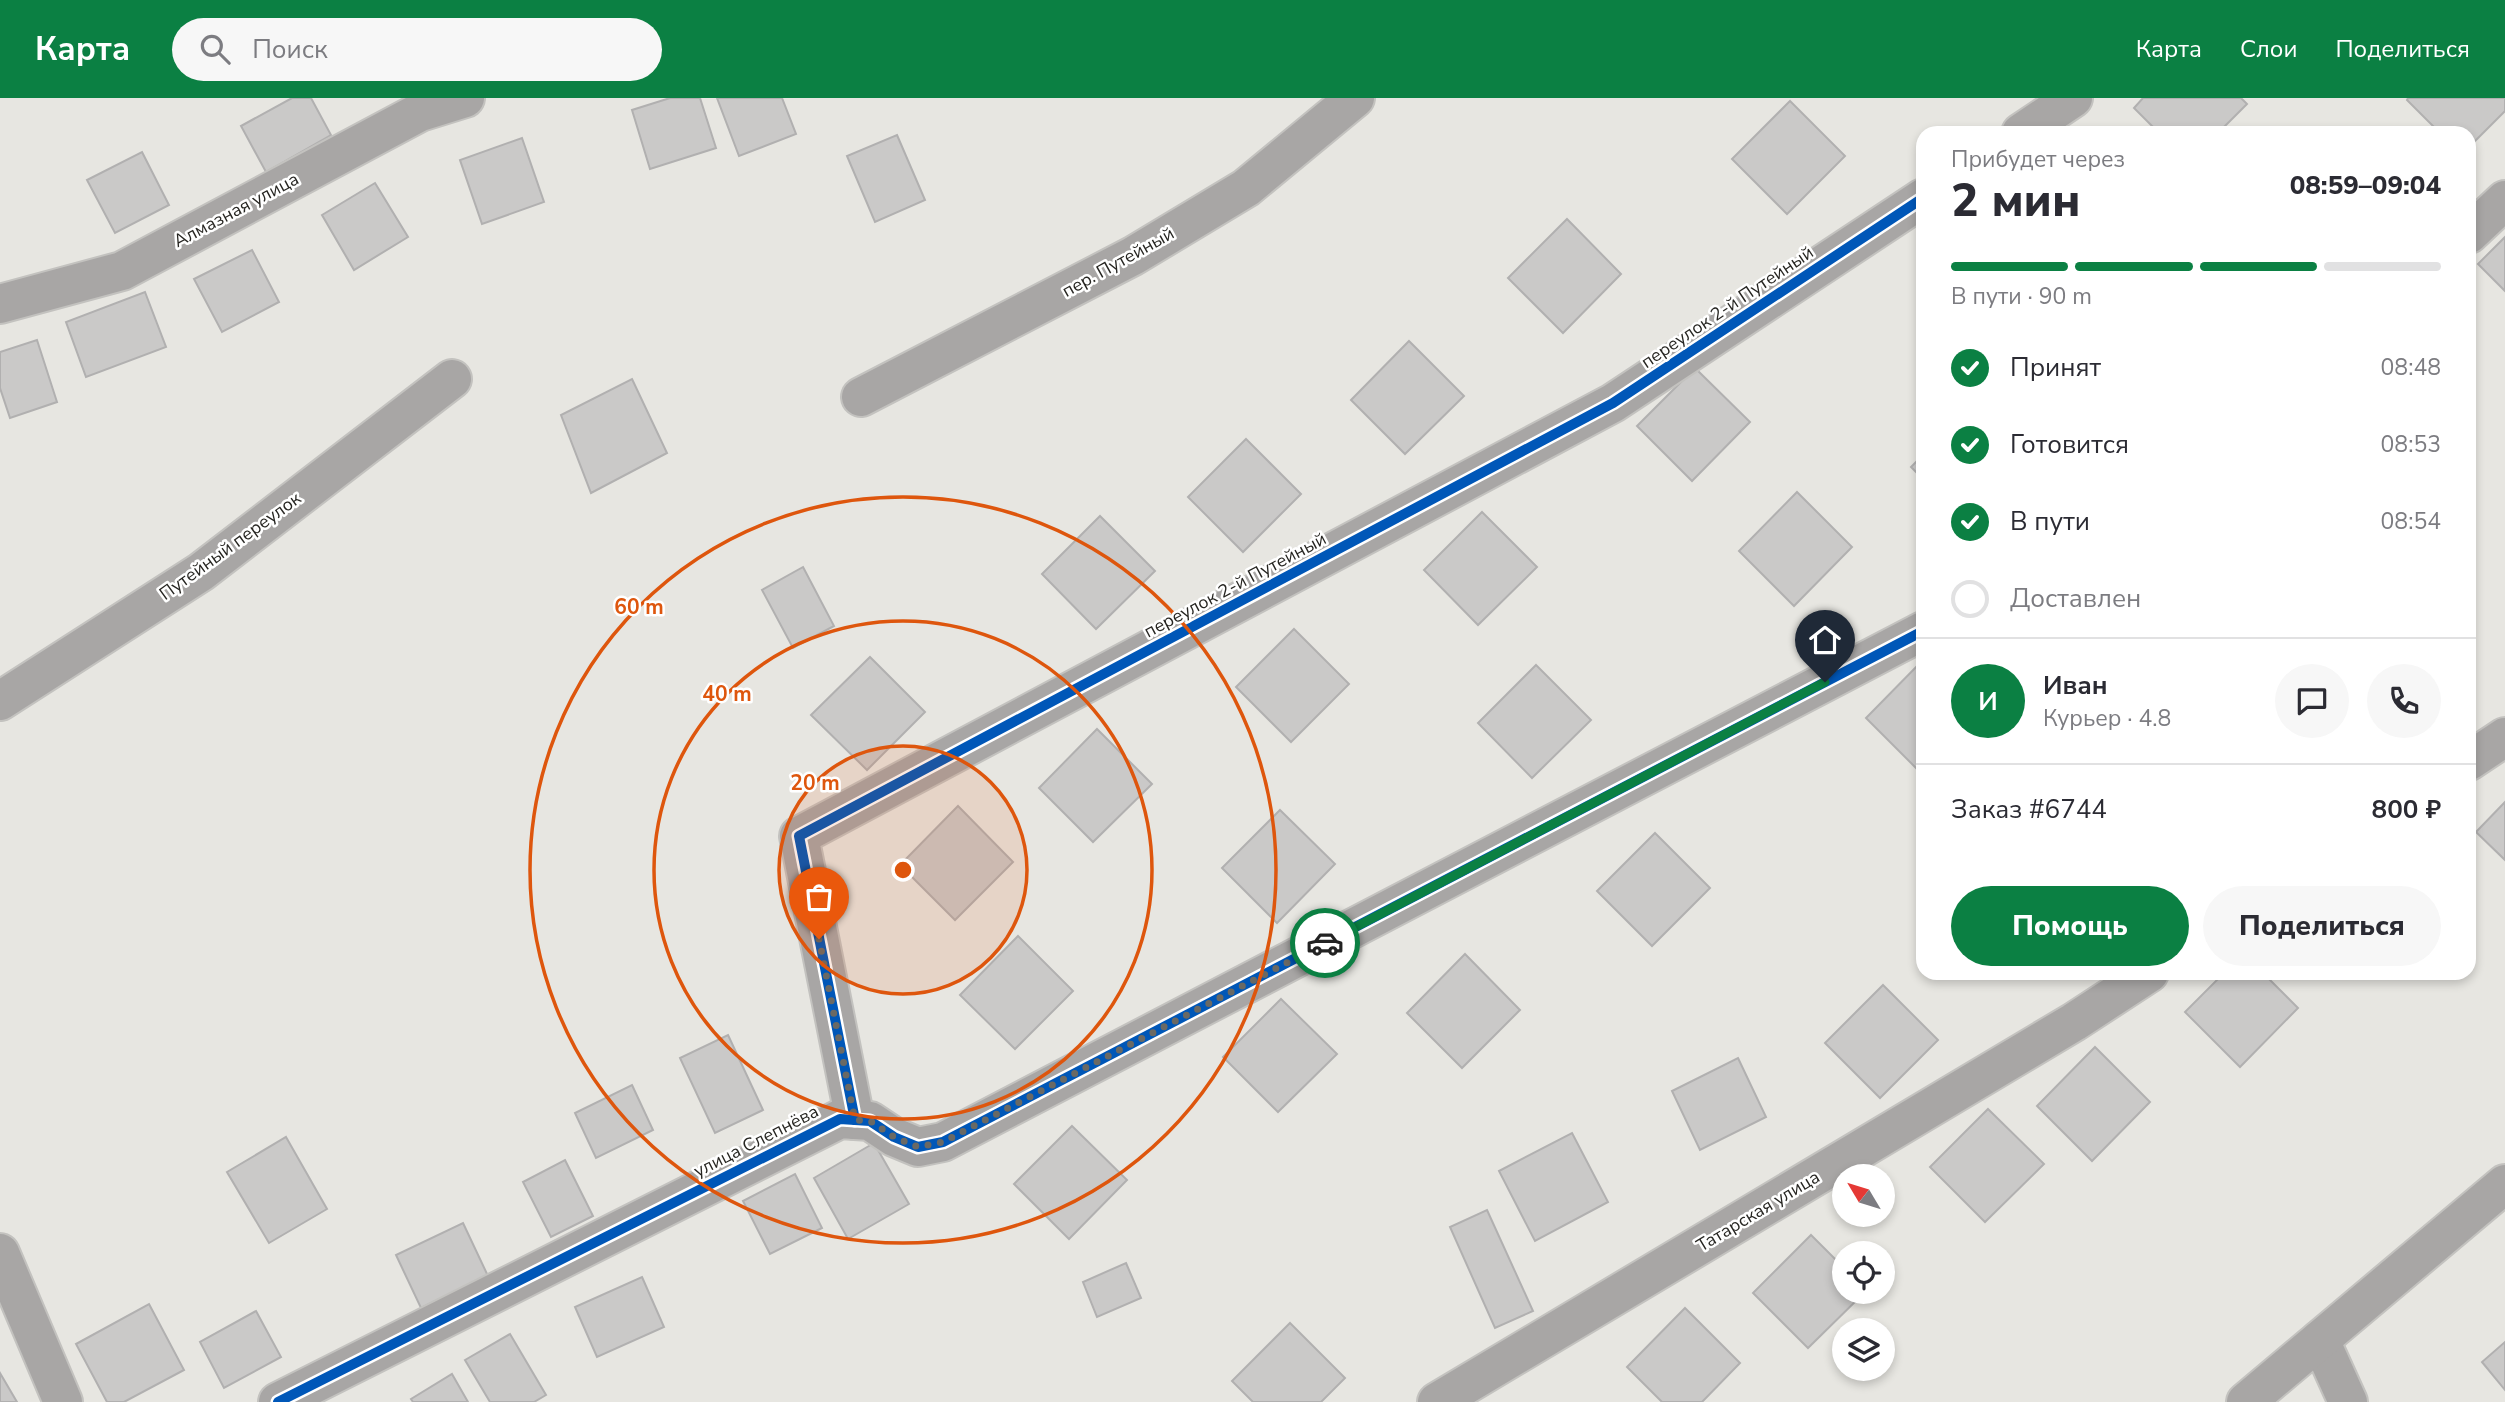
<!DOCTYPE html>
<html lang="ru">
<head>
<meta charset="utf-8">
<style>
	:root { --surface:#fff; --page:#f7f7f7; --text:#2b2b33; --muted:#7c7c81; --line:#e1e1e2; --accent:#0b8043 }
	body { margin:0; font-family:"Nunito Sans",sans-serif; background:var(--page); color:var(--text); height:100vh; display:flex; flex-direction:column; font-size:26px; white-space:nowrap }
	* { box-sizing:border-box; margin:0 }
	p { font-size:23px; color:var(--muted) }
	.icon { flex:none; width:38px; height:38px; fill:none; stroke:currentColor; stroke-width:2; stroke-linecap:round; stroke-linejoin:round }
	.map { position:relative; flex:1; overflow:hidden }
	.drawer { position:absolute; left:1916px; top:28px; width:560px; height:854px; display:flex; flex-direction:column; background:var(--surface); border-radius:21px; box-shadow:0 4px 10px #0003 }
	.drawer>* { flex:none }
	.needle { width:46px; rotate:308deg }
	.tools { position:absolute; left:1832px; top:1066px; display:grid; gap:14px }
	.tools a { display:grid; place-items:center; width:63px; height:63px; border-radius:50%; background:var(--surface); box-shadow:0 4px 10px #0003; font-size:35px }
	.pin { position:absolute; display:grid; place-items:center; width:60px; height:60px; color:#fff; margin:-72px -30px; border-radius:50% 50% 50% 0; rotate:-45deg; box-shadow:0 0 7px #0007 }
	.pin .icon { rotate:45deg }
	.courier { position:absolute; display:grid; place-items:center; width:70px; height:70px; margin:-35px; border:5px solid #0b8043; border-radius:50%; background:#fff; color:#222; box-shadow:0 2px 9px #0007 }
	.summary em { font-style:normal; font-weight:800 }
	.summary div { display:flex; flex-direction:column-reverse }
	.summary { display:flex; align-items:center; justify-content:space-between; height:119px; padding:0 35px }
	h1 { font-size:46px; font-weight:800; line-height:52px }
	.bar { display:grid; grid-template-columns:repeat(4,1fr); gap:10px 7px; align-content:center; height:84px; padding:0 35px }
	.bar i { height:9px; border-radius:5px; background:var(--line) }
	.bar .current { background:var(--accent) }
	.bar p { grid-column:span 4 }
	.line { display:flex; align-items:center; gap:18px; padding:0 35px; border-top:2px solid var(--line) }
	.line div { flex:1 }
	.round { display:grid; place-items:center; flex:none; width:74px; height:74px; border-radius:37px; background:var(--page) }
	ol { padding:0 35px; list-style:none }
	li { display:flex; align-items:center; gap:21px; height:77px }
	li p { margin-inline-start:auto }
	li .icon { padding:7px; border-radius:50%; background:var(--accent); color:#fff; stroke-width:4 }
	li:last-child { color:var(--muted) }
	li i { width:38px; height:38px; border:4px solid var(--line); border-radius:50% }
	.button { display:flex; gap:14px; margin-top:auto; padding:14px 35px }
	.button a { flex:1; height:80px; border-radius:42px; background:var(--accent); color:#fff; font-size:28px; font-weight:800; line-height:80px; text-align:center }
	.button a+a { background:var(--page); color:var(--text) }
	header { display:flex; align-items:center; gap:42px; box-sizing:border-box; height:98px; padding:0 35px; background:var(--accent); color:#fff }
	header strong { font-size:33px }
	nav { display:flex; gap:38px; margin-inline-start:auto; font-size:24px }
	.search { width:490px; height:63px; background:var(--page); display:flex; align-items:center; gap:18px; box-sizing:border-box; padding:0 24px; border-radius:38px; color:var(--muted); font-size:26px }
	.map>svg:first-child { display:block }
	.building { fill:#cac9c8; stroke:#b1b0b0; stroke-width:2 }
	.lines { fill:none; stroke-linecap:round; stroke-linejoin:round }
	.minor-casing { stroke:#c3c2bf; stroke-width:42 }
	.minor { stroke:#a8a6a5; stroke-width:38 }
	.cycleway-casing { stroke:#fff; stroke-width:15 }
	.cycleway { stroke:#0057b8; stroke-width:10 }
	.done { stroke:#6a6964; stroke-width:7; stroke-dasharray:0 12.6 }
	.route { stroke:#0b8043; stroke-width:9 }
	.ring { fill:none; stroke:#de560d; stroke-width:3.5 }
	.labels { text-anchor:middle; stroke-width:5; stroke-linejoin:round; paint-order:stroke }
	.street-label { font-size:18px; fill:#262521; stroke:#fff }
	.centre { fill:#de560d; stroke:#fff; stroke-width:3.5 }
	.ring-label { font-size:21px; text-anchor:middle; font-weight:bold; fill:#de560d; stroke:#fff; stroke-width:5; stroke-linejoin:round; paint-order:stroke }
</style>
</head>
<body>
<header>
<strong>Карта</strong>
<div class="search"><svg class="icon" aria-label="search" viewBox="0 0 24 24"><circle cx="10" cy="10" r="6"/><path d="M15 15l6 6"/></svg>Поиск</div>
<nav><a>Карта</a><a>Слои</a><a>Поделиться</a></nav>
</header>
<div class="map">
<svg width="2505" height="1304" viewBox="0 0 2505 1304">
	<rect width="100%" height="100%" fill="#e7e6e1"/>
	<g class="building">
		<path d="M292,0H311L331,37L266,74L241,28Z"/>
		<path d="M670,0H700L716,50L650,71L632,12Z"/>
		<path d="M717,0H782L796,36L739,58Z"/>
		<path d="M2143,0H2241L2247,6L2218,35H2159L2134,10Z"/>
		<path d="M2408,0H2505V13L2469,49V35H2440L2407,2Z"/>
		<path d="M1790,3L1845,58L1787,116L1732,61Z"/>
		<path d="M897,37L925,102L875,124L847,58Z"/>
		<path d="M522,40L544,104L482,126L460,62Z"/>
		<path d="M142,54L169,107L115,135L87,82Z"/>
		<path d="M375,85L408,139L354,172L322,117Z"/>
		<path d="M1567,121L1621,176L1563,235L1508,180Z"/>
		<path d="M2505,139V193L2478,166Z"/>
		<path d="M252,152L279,204L222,234L194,181Z"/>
		<path d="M145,194L166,249L86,279L66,224Z"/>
		<path d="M37,242L57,304L10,320L0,290V254Z"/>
		<path d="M1409,243L1464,298L1405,356L1351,302Z"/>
		<path d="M1695,270L1750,324L1692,383L1637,328Z"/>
		<path d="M632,281L667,355L591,395L561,317Z"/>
		<path d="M1246,341L1301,396L1243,454L1188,399Z"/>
		<path d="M1923,357V381L1911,369Z"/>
		<path d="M1797,394L1852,449L1794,508L1739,453Z"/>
		<path d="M1482,414L1537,469L1478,527L1424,472Z"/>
		<path d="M1100,418L1155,473L1096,531L1042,476Z"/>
		<path d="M803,469L834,528L793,550L762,492Z"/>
		<path d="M1294,531L1349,586L1291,644L1236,589Z"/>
		<path d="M870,559L925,614L867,672L811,617Z"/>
		<path d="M1923,562V673L1921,675L1866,620Z"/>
		<path d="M1536,567L1591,622L1532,680L1478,625Z"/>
		<path d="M1097,631L1152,686L1093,744L1039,690Z"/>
		<path d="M2505,704V762L2476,734Z"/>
		<path d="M958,708L1013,764L955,822L900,767Z"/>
		<path d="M1280,712L1335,766L1277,825L1222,770Z"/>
		<path d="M1655,735L1710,790L1652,848L1597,793Z"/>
		<path d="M1018,838L1073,893L1015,951L960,897Z"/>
		<path d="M1465,856L1520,912L1462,970L1407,915Z"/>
		<path d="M2224,875H2263L2298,910L2240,969L2185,914Z"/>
		<path d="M1883,887L1938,942L1880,1000L1825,945Z"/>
		<path d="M1281,901L1337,956L1278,1014L1223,959Z"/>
		<path d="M728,937L763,1012L715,1035L680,960Z"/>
		<path d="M2095,949L2150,1004L2092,1063L2037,1008Z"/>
		<path d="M1738,960L1766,1019L1700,1052L1672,993Z"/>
		<path d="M632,987L653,1032L596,1060L575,1015Z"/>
		<path d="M1988,1011L2044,1066L1985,1124L1930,1069Z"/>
		<path d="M1072,1028L1127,1082L1069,1141L1014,1086Z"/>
		<path d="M1572,1035L1608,1104L1535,1143L1499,1073Z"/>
		<path d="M286,1039L327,1111L269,1145L227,1074Z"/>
		<path d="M874,1045L909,1106L848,1141L814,1080Z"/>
		<path d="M565,1062L593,1118L551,1139L523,1084Z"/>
		<path d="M795,1076L822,1130L770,1156L743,1103Z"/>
		<path d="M1487,1112L1533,1213L1495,1230L1450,1129Z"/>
		<path d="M463,1125L488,1178L421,1210L396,1157Z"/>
		<path d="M1811,1137L1844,1170V1194H1865L1808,1250L1753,1195Z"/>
		<path d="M1126,1165L1141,1200L1097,1219L1083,1184Z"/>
		<path d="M642,1179L664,1229L597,1259L575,1209Z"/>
		<path d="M149,1206L184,1272L124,1304H107L76,1246Z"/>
		<path d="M1685,1210L1740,1265L1702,1304H1662L1627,1269Z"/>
		<path d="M256,1213L281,1259L224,1290L200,1244Z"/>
		<path d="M1290,1225L1345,1280L1321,1304H1253L1232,1283Z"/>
		<path d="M510,1236L546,1297L534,1304H490L465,1262Z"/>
		<path d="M2505,1244V1292L2482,1264Z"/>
		<path d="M0,1275L17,1304H0Z"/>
		<path d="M452,1276L468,1304H413L411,1301Z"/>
	</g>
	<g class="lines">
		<defs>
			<g id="minor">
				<path d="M2021,35L2073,0"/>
				<path d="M2469,136L2505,102"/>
				<path d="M0,206L122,173L420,14L465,0"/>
				<path d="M861,299L1133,158L1246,90L1355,0"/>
				<path d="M0,603L201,474L452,281"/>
				<path d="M2469,663L2505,639"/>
				<path d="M855,1022L799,738L1613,305L1923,100"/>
				<path d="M0,1155L63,1304"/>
				<path d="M2320,1242L2348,1304"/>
				<path d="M278,1304L840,1021L870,1023L894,1039L918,1049L943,1044L1923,533"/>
				<path d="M1437,1304L2074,924L2149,875"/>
				<path d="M2246,1304L2505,1086"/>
			</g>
		</defs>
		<use href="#minor" class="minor-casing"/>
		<use href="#minor" class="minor"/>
		<defs>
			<g id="cycleway">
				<path d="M855,1022L799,738L1613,305L1923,100"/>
				<path d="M278,1304L840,1021L870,1023L894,1039L918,1049L943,1044L1923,533"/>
			</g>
		</defs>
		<use href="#cycleway" class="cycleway-casing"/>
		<use href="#cycleway" class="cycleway"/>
	</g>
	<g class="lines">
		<path class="done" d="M819,841L855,1022L870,1023L894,1039L918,1049L943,1044L1325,845"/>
		<path class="route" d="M1325,845L1825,584"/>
	</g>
	<circle cx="903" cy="772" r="124" fill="#de560d" fill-opacity=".12"/>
	<g class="ring">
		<circle cx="903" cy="772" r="124"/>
		<circle cx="903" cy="772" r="249"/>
		<circle cx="903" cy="772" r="373"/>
	</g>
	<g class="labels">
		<g class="street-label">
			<text transform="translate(236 112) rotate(-28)" y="6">Алмазная улица</text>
			<text transform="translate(1118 164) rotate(-29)" y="6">пер. Путейный</text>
			<text transform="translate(1727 209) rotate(-34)" y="6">переулок 2-й Путейный</text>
			<text transform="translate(230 448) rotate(-36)" y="6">Путейный переулок</text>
			<text transform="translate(1235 487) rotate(-28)" y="6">переулок 2-й Путейный</text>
			<text transform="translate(756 1043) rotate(-27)" y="6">улица Слепнёва</text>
			<text transform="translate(1758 1113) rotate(-31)" y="6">Татарская улица</text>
		</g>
	</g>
	<circle cx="903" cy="772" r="10" class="centre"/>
	<g class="ring-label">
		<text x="639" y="516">60 m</text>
		<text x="727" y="603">40 m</text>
		<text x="815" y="692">20 m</text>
	</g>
</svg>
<div class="tools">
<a><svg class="needle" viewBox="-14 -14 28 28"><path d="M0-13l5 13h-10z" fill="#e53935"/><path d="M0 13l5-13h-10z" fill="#7c7c81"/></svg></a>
<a><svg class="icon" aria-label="locate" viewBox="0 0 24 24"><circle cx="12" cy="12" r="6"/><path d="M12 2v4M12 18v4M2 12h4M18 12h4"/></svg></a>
<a><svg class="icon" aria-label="layers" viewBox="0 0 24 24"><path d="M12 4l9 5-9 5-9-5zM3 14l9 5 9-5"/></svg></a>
</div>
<div class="pin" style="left:819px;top:841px;background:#ea580c"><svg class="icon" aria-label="bag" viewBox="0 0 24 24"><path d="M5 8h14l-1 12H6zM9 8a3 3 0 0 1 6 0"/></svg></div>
<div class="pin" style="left:1825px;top:584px;background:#1f2937"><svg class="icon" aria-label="home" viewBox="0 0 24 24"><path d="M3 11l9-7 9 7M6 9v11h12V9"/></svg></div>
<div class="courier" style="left:1325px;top:845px"><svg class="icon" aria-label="car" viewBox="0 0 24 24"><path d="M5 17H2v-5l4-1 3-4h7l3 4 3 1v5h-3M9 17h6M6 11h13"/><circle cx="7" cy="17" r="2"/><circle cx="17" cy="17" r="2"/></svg></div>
<section class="drawer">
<div class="summary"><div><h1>2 мин</h1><p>Прибудет через</p></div><em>08:59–09:04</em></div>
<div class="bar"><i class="current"></i><i class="current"></i><i class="current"></i><i></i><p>В пути · 90 m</p></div>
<ol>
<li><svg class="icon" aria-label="check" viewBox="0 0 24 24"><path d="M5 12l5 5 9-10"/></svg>Принят<p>08:48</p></li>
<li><svg class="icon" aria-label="check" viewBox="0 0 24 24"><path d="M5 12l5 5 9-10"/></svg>Готовится<p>08:53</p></li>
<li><svg class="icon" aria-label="check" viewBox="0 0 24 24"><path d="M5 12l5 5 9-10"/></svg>В пути<p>08:54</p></li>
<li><i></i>Доставлен</li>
</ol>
<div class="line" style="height:126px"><b class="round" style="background:var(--accent);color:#fff">И</b><div><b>Иван</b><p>Курьер · 4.8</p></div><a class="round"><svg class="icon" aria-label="chat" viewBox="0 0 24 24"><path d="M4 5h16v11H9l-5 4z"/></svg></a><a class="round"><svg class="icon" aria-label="phone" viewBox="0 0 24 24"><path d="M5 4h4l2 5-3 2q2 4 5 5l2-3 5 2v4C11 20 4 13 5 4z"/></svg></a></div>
<div class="line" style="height:91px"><div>Заказ #6744</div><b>800 ₽</b></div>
<div class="button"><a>Помощь</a><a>Поделиться</a></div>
</section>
</div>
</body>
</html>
